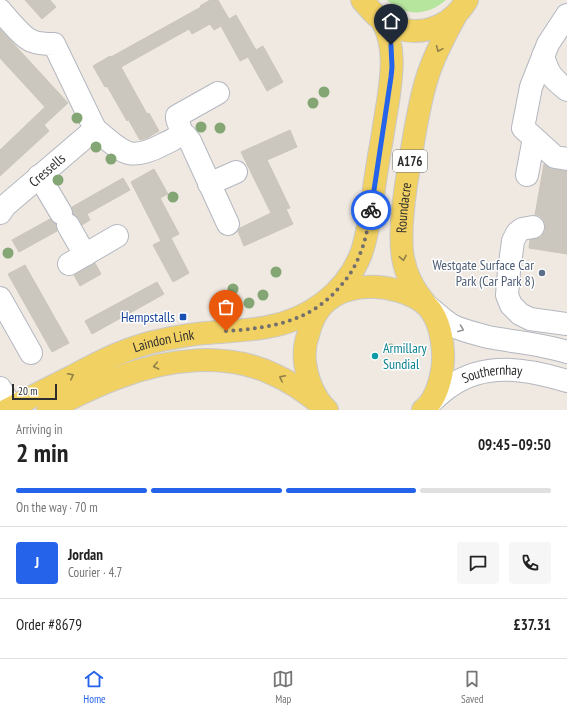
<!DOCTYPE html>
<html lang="en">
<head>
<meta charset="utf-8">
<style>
	:root { --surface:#fff; --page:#f6f6f6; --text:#222; --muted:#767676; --line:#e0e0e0; --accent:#2563eb }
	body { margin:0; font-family:"PT Sans Narrow",sans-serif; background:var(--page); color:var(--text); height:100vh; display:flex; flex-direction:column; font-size:15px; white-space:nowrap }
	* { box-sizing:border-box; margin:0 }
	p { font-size:13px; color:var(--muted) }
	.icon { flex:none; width:22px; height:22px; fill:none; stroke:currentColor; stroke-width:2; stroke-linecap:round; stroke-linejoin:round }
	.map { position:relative; height:410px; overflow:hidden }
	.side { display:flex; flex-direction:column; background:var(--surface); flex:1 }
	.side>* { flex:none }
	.scale { position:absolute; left:12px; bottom:10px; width:45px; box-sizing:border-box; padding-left:4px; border:2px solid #2e2e2e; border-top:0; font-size:11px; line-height:14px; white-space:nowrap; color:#2e2e2e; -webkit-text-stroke:3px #fff; paint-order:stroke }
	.pin { position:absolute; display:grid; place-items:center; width:34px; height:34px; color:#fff; margin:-41px -17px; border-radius:50% 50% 50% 0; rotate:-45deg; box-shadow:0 0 4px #0007 }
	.pin .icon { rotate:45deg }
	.courier { position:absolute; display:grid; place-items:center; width:40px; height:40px; margin:-20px; border:3px solid #2563eb; border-radius:50%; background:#fff; color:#222; box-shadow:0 1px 5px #0007 }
	.summary em { font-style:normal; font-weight:800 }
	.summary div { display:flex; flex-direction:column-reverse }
	.summary { display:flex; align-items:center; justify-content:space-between; height:68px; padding:0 16px }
	h1 { font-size:26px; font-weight:800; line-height:30px }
	.bar { display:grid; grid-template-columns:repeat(4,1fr); gap:6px 4px; align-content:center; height:48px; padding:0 16px }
	.bar i { height:5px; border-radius:3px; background:var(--line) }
	.bar .active { background:var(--accent) }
	.bar p { grid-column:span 4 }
	.line { display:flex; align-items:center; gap:10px; padding:0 16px; border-top:1px solid var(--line) }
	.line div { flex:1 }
	.round { display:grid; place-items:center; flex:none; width:42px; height:42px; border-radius:4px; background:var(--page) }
	.menu { display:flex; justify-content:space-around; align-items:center; height:56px; border-top:1px solid var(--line); background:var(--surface); font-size:11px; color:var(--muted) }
	.menu a { display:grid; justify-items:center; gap:2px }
	.menu .active { color:var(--accent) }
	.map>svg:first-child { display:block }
	.green { fill:#b6e59e }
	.building { fill:#cbc7bf; stroke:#cbc5ba }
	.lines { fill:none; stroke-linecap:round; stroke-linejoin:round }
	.minor-casing { stroke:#b4b7c1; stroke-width:24 }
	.major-casing { stroke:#c9c9c9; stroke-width:24 }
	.minor { stroke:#fff; stroke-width:22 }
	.major { stroke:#f2d163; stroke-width:22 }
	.tree { fill:#84a574 }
	.oneway { stroke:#908048 }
	.oneway2 { stroke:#969696 }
	.done { stroke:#726f6d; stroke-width:4; stroke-dasharray:0 7.2 }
	.route { stroke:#2563eb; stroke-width:5 }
	.service-dot { fill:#5c6f8a; stroke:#fff; stroke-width:1.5 }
	.transit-dot { fill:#1a4fb4; stroke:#fff; stroke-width:1.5 }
	.culture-dot { fill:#0f9aa8; stroke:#fff; stroke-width:1.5 }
	.labels { text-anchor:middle; stroke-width:3; stroke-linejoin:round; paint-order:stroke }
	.shield { fill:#fff; stroke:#6d6d6d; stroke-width:1 }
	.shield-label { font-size:13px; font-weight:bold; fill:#2e2e2e }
	.street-label { font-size:14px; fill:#2e2e2e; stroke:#fff }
	.service-label { font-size:14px; fill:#4e5e75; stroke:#fff; text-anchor:end }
	.transit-label { font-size:14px; fill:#164399; stroke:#fff; text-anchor:end }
	.culture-label { font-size:14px; fill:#0d838f; stroke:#fff; text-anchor:start }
</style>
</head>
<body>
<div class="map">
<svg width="567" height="410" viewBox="0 0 567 410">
	<rect width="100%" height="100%" fill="#efe9e1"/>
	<path class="green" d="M387,0H446C428,16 404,17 387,0Z"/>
	<g class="building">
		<path d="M25,0H50L56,7L42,19Z"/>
		<path d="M210,0H218L229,19L236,15L256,50L263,46L283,82L267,91L248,57L240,61L221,26L214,30L210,24L192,34L189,29L121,67L147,114L149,113L159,131L147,138L140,140L128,119L127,121L107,86L105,87L93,66L110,56L111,57L201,7L200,6Z"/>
		<path d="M0,29L68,103L44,125L49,131L0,176V150L45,107L0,58Z"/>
		<path d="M290,130L297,147L267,160L290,208L286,209L293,224L244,246L238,231L240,228L271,213L241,152Z"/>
		<path d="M544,164L553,169L567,171V254L529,248L530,240L541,237L545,231V224L543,219L538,215H535Z"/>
		<path d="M154,169L168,194L160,198L179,234L171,238L189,273L173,282L153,245L161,241L131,182Z"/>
		<path d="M123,178L130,190L87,214L90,220L82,225L79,219L73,214L72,207Z"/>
		<path d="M50,219L56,224L57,231L19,252L12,240Z"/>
		<path d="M95,263L101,274L80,286L74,275Z"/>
		<path d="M25,265L69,343L52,352L8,274Z"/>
		<path d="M157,282L164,294L92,334L85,321Z"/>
	</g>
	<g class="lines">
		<defs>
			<g id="minor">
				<path d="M0,10C7,18 23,38 32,41C39,44 47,44 54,44L95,129L5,206L0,213"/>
				<path d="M567,15L548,44L531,87L523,128L555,157L567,159"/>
				<path d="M543,56C549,75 551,77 567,90"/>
				<path d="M95,129C123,152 128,163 164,144C170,141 179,138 180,130C181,125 176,121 177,116L218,93"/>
				<path d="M180,131L186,136L190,141L228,224"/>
				<path d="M527,175L534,138"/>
				<path d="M39,176L61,213"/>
				<path d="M209,184L236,172"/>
				<path d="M68,225L85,255"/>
				<path d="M533,227L522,229L517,233L513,241L509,271L507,295L511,305L520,314L530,319L567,324"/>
				<path d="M69,264L117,236"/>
				<path d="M0,298L31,353"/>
				<path d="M429,307C437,314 444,321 453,326C464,331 477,334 488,337C514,342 542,344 567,352"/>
				<path d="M0,388L13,410"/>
				<path id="s1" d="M428,405C435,399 441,392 449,387C485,361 527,369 567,381"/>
			</g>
			<g id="major">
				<path d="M362,0C369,8 375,16 384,22C414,40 449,30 467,0"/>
				<path id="s2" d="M425,303C414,290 406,275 403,258C399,236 403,206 406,185C409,167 412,149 415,131C419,111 422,91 429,72C436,52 446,33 456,15"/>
				<path id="s3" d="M7,410C29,398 51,387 73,376C101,361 130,346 162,340C176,337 191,334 206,333C226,331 247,331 267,327C308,320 345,294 361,254C367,238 369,220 372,204C374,186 377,168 380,150C383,134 385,118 388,102C392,74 396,46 382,21"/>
				<path d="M48,410C71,398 93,387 117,378C166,359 226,351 275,375C291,382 305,392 319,403"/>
				<path d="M327,410C314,398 307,379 305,362C304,353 305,343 308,335C311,323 317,309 327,301C346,285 376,284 399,291C409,294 421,299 428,307C438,318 442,337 443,352C444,370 438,399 423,410"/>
			</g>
		</defs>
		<use href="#minor" class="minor-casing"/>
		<use href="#major" class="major-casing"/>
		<use href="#minor" class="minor"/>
		<use href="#major" class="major"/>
	</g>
	<g class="tree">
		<circle cx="324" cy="92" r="5.5"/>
		<circle cx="313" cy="103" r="5.5"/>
		<circle cx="77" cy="118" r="5.5"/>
		<circle cx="201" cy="127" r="5.5"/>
		<circle cx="220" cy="128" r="5.5"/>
		<circle cx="96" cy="147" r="5.5"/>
		<circle cx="111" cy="159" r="5.5"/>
		<circle cx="58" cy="180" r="5.5"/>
		<circle cx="173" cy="197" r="5.5"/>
		<circle cx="8" cy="253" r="5.5"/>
		<circle cx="276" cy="272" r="5.5"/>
		<circle cx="233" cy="289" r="5.5"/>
		<circle cx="263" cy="295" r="5.5"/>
		<circle cx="249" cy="303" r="5.5"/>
		<circle cx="232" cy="306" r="5.5"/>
		<circle cx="391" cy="349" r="5.5"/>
	</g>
	<defs><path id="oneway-chevron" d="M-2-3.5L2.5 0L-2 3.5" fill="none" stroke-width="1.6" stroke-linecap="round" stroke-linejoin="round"/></defs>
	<g class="oneway">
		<use href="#oneway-chevron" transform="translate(439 49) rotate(114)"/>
		<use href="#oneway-chevron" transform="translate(403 258) rotate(79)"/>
		<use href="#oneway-chevron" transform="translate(156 366) rotate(169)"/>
		<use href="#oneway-chevron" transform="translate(71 376) rotate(-27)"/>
		<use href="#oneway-chevron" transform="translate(282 378) rotate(-153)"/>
	</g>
	<use class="oneway2" href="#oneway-chevron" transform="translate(461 329) rotate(22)"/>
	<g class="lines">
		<path class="done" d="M226,331C272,328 312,322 343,283C350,275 356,265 360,254C366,240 368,225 371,210"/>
		<path class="route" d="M371,210L391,77L392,67L391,45"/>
	</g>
	<circle class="service-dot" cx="542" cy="273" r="4"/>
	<rect class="transit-dot" x="179" y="313" width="8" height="8" rx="2"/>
	<circle class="culture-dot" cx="375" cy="356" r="4"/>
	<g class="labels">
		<rect class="shield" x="393" y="150" width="34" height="22" rx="3"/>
		<g class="shield-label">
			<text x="410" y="166">A176</text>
		</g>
		<g class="street-label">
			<text transform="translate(47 170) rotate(-41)" y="5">Cressells</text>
			<text dy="5" stroke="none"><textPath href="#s2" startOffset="101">Roundacre</textPath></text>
			<text dy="5" stroke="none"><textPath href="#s3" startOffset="172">Laindon Link</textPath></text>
			<text dy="5" stroke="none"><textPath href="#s1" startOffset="74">Southernhay</textPath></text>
		</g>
		<g class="service-label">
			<text x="534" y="270">Westgate Surface Car<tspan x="534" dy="16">Park (Car Park 8)</tspan></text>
		</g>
		<g class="transit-label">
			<text x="175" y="322">Hempstalls</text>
		</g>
		<g class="culture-label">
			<text x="383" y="353">Armillary<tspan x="383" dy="16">Sundial</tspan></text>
		</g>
	</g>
</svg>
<div class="scale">20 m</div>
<div class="pin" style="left:226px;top:331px;background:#ea580c"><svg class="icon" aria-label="bag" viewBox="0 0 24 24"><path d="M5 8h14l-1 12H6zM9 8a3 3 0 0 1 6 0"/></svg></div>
<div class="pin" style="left:391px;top:45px;background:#1f2937"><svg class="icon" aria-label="home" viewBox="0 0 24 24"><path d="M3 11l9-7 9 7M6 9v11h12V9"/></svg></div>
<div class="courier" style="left:371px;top:210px"><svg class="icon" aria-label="bike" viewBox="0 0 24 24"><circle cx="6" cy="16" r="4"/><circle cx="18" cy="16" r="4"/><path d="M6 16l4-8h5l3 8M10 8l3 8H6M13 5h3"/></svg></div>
</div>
<section class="side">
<div class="summary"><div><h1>2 min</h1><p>Arriving in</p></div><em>09:45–09:50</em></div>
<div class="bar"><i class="active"></i><i class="active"></i><i class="active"></i><i></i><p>On the way · 70 m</p></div>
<div class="line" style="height:72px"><b class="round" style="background:var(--accent);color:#fff">J</b><div><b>Jordan</b><p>Courier · 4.7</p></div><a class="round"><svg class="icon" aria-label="chat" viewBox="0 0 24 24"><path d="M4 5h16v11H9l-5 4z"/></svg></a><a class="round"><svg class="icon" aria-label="phone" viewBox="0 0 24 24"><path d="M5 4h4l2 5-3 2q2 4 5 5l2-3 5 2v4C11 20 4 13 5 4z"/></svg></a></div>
<div class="line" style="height:52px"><div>Order #8679</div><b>£37.31</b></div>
</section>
<nav class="menu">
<a class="active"><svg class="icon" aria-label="home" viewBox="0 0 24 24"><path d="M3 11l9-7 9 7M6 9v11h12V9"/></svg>Home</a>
<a><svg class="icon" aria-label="map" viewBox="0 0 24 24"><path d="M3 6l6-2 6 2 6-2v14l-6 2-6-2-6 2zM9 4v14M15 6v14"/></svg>Map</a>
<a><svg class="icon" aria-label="saved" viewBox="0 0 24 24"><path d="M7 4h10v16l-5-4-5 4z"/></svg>Saved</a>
</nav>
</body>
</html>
